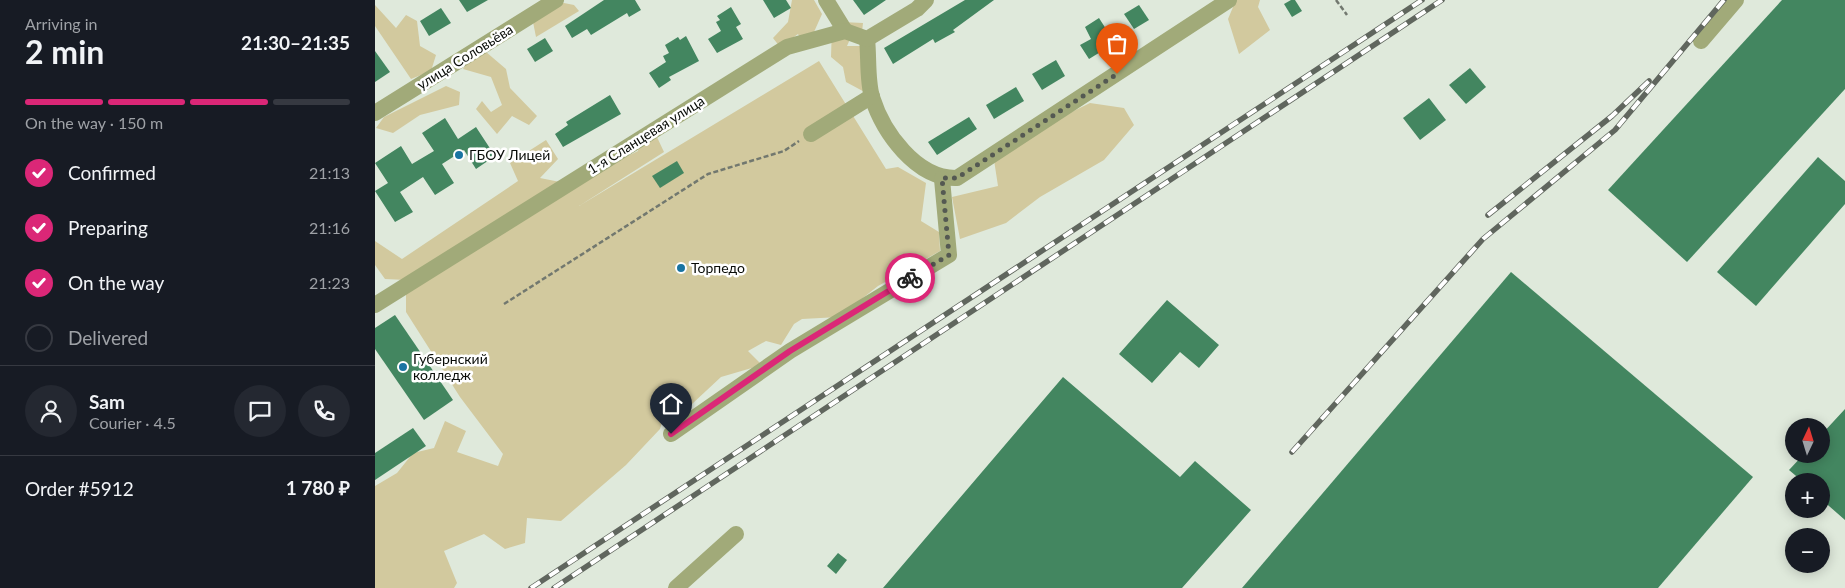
<!DOCTYPE html>
<html lang="en">
<head>
<meta charset="utf-8">
<style>
	:root { --surface:#171b24; --page:#242831; --text:#f1f3f6; --muted:#9ea1a6; --line:#363941; --accent:#db2777 }
	body { margin:0; font-family:Lato,sans-serif; background:var(--page); color:var(--text); height:100vh; display:flex; flex-direction:column; font-size:19px; white-space:nowrap }
	* { box-sizing:border-box; margin:0 }
	p { font-size:16px; color:var(--muted) }
	.icon { flex:none; width:28px; height:28px; fill:none; stroke:currentColor; stroke-width:2; stroke-linecap:round; stroke-linejoin:round }
	.map { position:relative; flex:1; overflow:hidden }
	.drawer { display:flex; flex-direction:column; background:var(--surface); width:375px }
	.drawer>* { flex:none }
	.needle { width:32px; rotate:4deg }
	.controls { position:absolute; left:1410px; top:418px; display:grid; gap:10px }
	.controls a { display:grid; place-items:center; width:45px; height:45px; border-radius:50%; background:var(--surface); box-shadow:0 2px 12px #0003; font-size:25px }
	.pin { position:absolute; display:grid; place-items:center; width:42px; height:42px; color:#fff; margin:-51px -21px; border-radius:50% 50% 50% 0; rotate:-45deg; box-shadow:0 0 5px #0007 }
	.pin .icon { rotate:45deg }
	.courier { position:absolute; display:grid; place-items:center; width:50px; height:50px; margin:-25px; border:4px solid #db2777; border-radius:50%; background:#fff; color:#222; box-shadow:0 1px 6px #0007 }
	.headline em { font-style:normal; font-weight:700 }
	.headline div { display:flex; flex-direction:column-reverse }
	.headline { display:flex; align-items:center; justify-content:space-between; height:85px; padding:0 25px }
	h1 { font-size:32px; font-weight:700; line-height:38px }
	.bar { display:grid; grid-template-columns:repeat(4,1fr); gap:8px 5px; align-content:center; height:60px; padding:0 25px }
	.bar i { height:6px; border-radius:4px; background:var(--line) }
	.bar .selected { background:var(--accent) }
	.bar p { grid-column:span 4 }
	.line { display:flex; align-items:center; gap:12px; padding:0 25px; border-top:1px solid var(--line) }
	.line div { flex:1 }
	.round { display:grid; place-items:center; flex:none; width:52px; height:52px; border-radius:26px; background:var(--page) }
	ol { padding:0 25px; list-style:none }
	li { display:flex; align-items:center; gap:15px; height:55px }
	li p { margin-inline-start:auto }
	li .icon { padding:5px; border-radius:50%; background:var(--accent); color:#fff; stroke-width:4 }
	li:last-child { color:var(--muted) }
	li i { width:28px; height:28px; border:2px solid var(--line); border-radius:50% }
	main { display:flex; flex:1; min-height:0 }
	.map>svg:first-child { display:block }
	.green { fill:#d2c99e }
	.building { fill:#438660 }
	.lines { fill:none; stroke-linecap:round; stroke-linejoin:round }
	.path { stroke:#72786f; stroke-width:2.5; stroke-dasharray:5 2.5; stroke-linecap:butt }
	.minor { stroke:#a1aa79; stroke-width:16 }
	.rail-casing { stroke:#60665e; stroke-width:5.5 }
	.rail { stroke:#fff; stroke-width:4; stroke-dasharray:11; stroke-linecap:butt }
	.done { stroke:#545952; stroke-width:5; stroke-dasharray:0 9 }
	.route { stroke:#db2777; stroke-width:6 }
	.poi-dot { fill:#1974a2; stroke:#fff; stroke-width:2 }
	.labels { text-anchor:middle; stroke-width:5; stroke-linejoin:round; paint-order:stroke }
	.street-label { font-size:14px; fill:#090c08; stroke:#fff }
	.poi-label { font-size:14px; fill:#090c08; stroke:#fff; text-anchor:start }
</style>
</head>
<body>
<main>
<section class="drawer">
<div class="headline"><div><h1>2 min</h1><p>Arriving in</p></div><em>21:30–21:35</em></div>
<div class="bar"><i class="selected"></i><i class="selected"></i><i class="selected"></i><i></i><p>On the way · 150 m</p></div>
<ol>
<li><svg class="icon" aria-label="check" viewBox="0 0 24 24"><path d="M5 12l5 5 9-10"/></svg>Confirmed<p>21:13</p></li>
<li><svg class="icon" aria-label="check" viewBox="0 0 24 24"><path d="M5 12l5 5 9-10"/></svg>Preparing<p>21:16</p></li>
<li><svg class="icon" aria-label="check" viewBox="0 0 24 24"><path d="M5 12l5 5 9-10"/></svg>On the way<p>21:23</p></li>
<li><i></i>Delivered</li>
</ol>
<div class="line" style="height:90px"><a class="round"><svg class="icon" aria-label="person" viewBox="0 0 24 24"><circle cx="12" cy="8" r="4"/><path d="M4 21q1-7 8-7t8 7"/></svg></a><div><b>Sam</b><p>Courier · 4.5</p></div><a class="round"><svg class="icon" aria-label="chat" viewBox="0 0 24 24"><path d="M4 5h16v11H9l-5 4z"/></svg></a><a class="round"><svg class="icon" aria-label="phone" viewBox="0 0 24 24"><path d="M5 4h4l2 5-3 2q2 4 5 5l2-3 5 2v4C11 20 4 13 5 4z"/></svg></a></div>
<div class="line" style="height:65px"><div>Order #5912</div><b>1 780 ₽</b></div>
</section>
<div class="map">
<svg width="1470" height="588" viewBox="0 0 1470 588">
	<rect width="100%" height="100%" fill="#dfe9db"/>
	<g class="green">
		<path d="M417,0H439L447,14L431,50L423,34L405,47L398,38L413,22Z"/>
		<path d="M861,0H885L883,7L895,30L864,54L853,19Z"/>
		<path d="M184,2L199,5L204,11L161,37L158,22Z"/>
		<path d="M0,5L21,28L31,15L42,21L45,46L61,55L56,71L36,79L0,26Z"/>
		<path d="M467,22L488,23L487,32L476,37L472,46H489L497,96L471,82L468,67L456,57L457,26Z"/>
		<path d="M104,46L131,69L135,88L162,116L154,125L137,116L122,134L101,109L107,101L116,112L127,105L116,77L88,69Z"/>
		<path d="M444,61L511,169L523,167L551,183L546,221L564,232L565,251L503,286L464,317L427,319L419,324L406,345L391,341L373,351L387,365L346,377L317,404L292,407L285,429L251,465L186,521L152,518L150,543L130,549L109,534L69,551L82,583L79,588H0V486L22,473L38,453L59,448L70,421L91,431L82,452L123,466L128,454L85,397L31,312V280L10,279L0,265V241L27,259L143,181L135,163L171,140L183,159L165,178L195,184L263,151L265,135H281L289,152L204,206Z"/>
		<path d="M71,86L85,92L84,105L45,115L18,133L1,128L9,117Z"/>
		<path d="M715,103L749,108L759,125L729,160L665,197L631,223L585,239L577,197L623,186L619,160L668,126Z"/>
	</g>
	<g class="building">
		<path d="M84,0H113L92,12Z"/>
		<path d="M229,0H260L266,10L254,17L252,13L216,35L212,29L197,38L190,26Z"/>
		<path d="M388,0H411L416,8L399,18Z"/>
		<path d="M478,0H511L489,15Z"/>
		<path d="M590,0H619L578,30L580,32L560,43L558,39L518,64L509,48Z"/>
		<path d="M916,0H920L927,11L917,17L909,4Z"/>
		<path d="M1407,0H1470V89L1312,262L1233,190Z"/>
		<path d="M764,5L774,20L759,29L749,14Z"/>
		<path d="M356,7L366,24L361,27L368,39L342,53L333,39L346,31L341,22L345,20L342,16Z"/>
		<path d="M66,8L76,23L54,36L45,21Z"/>
		<path d="M724,18L740,43L714,59L705,45L716,39L710,27Z"/>
		<path d="M311,36L324,61L294,77L296,80L284,88L274,73L291,62L288,56L294,53L290,45L303,37L305,40Z"/>
		<path d="M170,38L178,51L160,62L152,49Z"/>
		<path d="M0,51L15,72L0,82Z"/>
		<path d="M681,60L690,76L667,90L657,74Z"/>
		<path d="M1095,68L1111,87L1091,104L1074,85Z"/>
		<path d="M641,87L649,101L619,119L611,105Z"/>
		<path d="M235,95L246,114L188,147L180,134L193,125L191,122Z"/>
		<path d="M1054,98L1071,120L1045,140L1028,118Z"/>
		<path d="M594,117L602,129L562,155L553,142Z"/>
		<path d="M70,118L83,139L101,127L120,156L101,169L89,150L67,164L79,183L60,195L48,177L25,192L38,212L20,222L0,191L13,183L0,163L26,146L37,164L59,151L47,133Z"/>
		<path d="M1443,157L1470,181V204L1381,306L1342,272Z"/>
		<path d="M302,161L309,173L285,188L277,176Z"/>
		<path d="M1136,272L1378,477L1283,588H867Z"/>
		<path d="M792,300L844,345L824,368L805,352L777,383L744,354Z"/>
		<path d="M20,315L78,400L49,420L0,349V328Z"/>
		<path d="M688,377L805,477L820,461L876,510L807,588H508Z"/>
		<path d="M1470,409V520L1446,499V481H1427L1414,470L1429,454H1446V435Z"/>
		<path d="M38,428L51,446L0,480V453Z"/>
		<path d="M463,553L472,560L461,574L452,566Z"/>
	</g>
	<g class="lines">
		<g class="path">
			<path d="M961,0L972,15"/>
			<path d="M129,304L333,174L409,151L424,141"/>
		</g>
		<g class="minor">
			<path d="M451,0L470,31"/>
			<path d="M492,39C494,57 492,80 497,97C508,132 541,179 582,178L854,0"/>
			<path d="M1326,41L1361,0"/>
			<path d="M0,113L181,0"/>
			<path d="M436,134L497,96"/>
			<path d="M0,305L412,47L470,31L492,39L542,9L551,0"/>
			<path d="M296,434L415,351L574,255L567,179"/>
			<path d="M301,588L361,534"/>
		</g>
		<defs>
			<g id="rail">
				<path d="M1113,215L1237,116L1274,81"/>
				<path d="M917,452L1108,239L1240,130L1349,0"/>
				<path d="M156,588L1047,0"/>
				<path d="M179,588L1067,0"/>
			</g>
		</defs>
		<use href="#rail" class="rail-casing"/>
		<use href="#rail" class="rail"/>
	</g>
	<g class="lines">
		<path class="done" d="M535,278L574,255L567,178H582L742,74"/>
		<path class="route" d="M296,434L415,351L535,278"/>
	</g>
	<g class="poi-dot">
		<circle cx="84" cy="155" r="5"/>
		<circle cx="306" cy="268" r="5"/>
		<circle cx="28" cy="367" r="5"/>
	</g>
	<g class="labels">
		<g class="street-label">
			<text transform="translate(90 57) rotate(-32)" y="5">улица Соловьёва</text>
			<text transform="translate(271 135) rotate(-32)" y="5">1-я Сланцевая улица</text>
		</g>
		<g class="poi-label">
			<text x="94" y="160">ГБОУ Лицей</text>
			<text x="316" y="273">Торпедо</text>
			<text x="38" y="364">Губернский<tspan x="38" dy="16">колледж</tspan></text>
		</g>
	</g>
</svg>
<div class="controls">
<a><svg class="needle" viewBox="-14 -14 28 28"><path d="M0-13l5 13h-10z" fill="#e53935"/><path d="M0 13l5-13h-10z" fill="#9ea1a6"/></svg></a>
<a>+</a>
<a>−</a>
</div>
<div class="pin" style="left:742px;top:74px;background:#ea580c"><svg class="icon" aria-label="bag" viewBox="0 0 24 24"><path d="M5 8h14l-1 12H6zM9 8a3 3 0 0 1 6 0"/></svg></div>
<div class="pin" style="left:296px;top:434px;background:#1f2937"><svg class="icon" aria-label="home" viewBox="0 0 24 24"><path d="M3 11l9-7 9 7M6 9v11h12V9"/></svg></div>
<div class="courier" style="left:535px;top:278px"><svg class="icon" aria-label="bike" viewBox="0 0 24 24"><circle cx="6" cy="16" r="4"/><circle cx="18" cy="16" r="4"/><path d="M6 16l4-8h5l3 8M10 8l3 8H6M13 5h3"/></svg></div>
</div>
</main>
</body>
</html>
